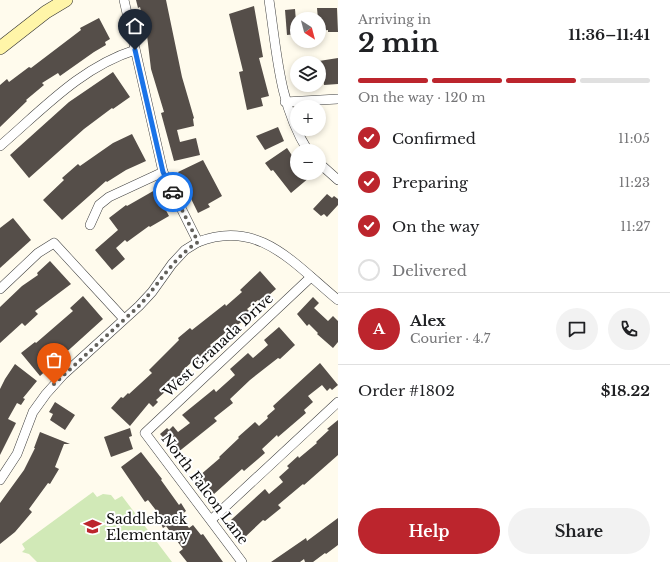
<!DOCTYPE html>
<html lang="en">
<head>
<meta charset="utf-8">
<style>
	:root { --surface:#fff; --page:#f2f2f2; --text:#202124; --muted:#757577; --line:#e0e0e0; --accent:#bc252d }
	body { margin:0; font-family:"Libre Baskerville",serif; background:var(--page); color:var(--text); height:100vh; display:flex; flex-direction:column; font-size:15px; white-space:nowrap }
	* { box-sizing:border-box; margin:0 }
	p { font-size:13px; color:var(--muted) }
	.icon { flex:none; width:22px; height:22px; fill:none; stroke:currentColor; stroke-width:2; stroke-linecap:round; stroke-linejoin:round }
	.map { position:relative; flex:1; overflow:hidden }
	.details { display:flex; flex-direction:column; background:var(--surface); width:332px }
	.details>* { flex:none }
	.needle { width:26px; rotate:144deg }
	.fabs { position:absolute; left:290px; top:12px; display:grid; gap:8px }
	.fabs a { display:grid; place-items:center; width:36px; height:36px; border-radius:50%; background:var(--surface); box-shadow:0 2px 6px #0003; font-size:20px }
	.pin { position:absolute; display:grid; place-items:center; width:34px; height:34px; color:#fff; margin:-41px -17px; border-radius:50% 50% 50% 0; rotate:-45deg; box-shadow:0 0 4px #0007 }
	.pin .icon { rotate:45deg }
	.courier { position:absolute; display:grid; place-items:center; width:40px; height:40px; margin:-20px; border:3px solid #1a73e8; border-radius:50%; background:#fff; color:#222; box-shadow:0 1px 5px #0007 }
	.overview em { font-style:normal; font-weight:700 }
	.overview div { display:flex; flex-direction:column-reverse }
	.overview { display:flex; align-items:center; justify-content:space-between; height:68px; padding:0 20px }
	h1 { font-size:26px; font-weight:700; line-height:30px }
	.bar { display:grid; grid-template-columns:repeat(4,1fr); gap:6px 4px; align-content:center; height:48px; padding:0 20px }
	.bar i { height:5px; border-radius:3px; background:var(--line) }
	.bar .selected { background:var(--accent) }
	.bar p { grid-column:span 4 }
	.line { display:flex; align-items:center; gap:10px; padding:0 20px; border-top:1px solid var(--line) }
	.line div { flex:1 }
	.round { display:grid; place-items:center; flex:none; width:42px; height:42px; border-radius:21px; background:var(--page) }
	ol { padding:0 20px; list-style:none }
	li { display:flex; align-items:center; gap:12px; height:44px }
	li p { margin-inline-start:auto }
	li .icon { padding:4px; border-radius:50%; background:var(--accent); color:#fff; stroke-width:4 }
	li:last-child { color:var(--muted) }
	li i { width:22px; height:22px; border:2px solid var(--line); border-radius:50% }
	.cta { display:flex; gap:8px; margin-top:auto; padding:8px 20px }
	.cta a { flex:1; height:46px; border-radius:24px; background:var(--accent); color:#fff; font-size:16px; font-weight:700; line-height:46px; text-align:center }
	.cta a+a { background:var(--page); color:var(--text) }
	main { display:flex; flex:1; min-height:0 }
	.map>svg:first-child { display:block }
	.green { fill:#d1e9b7 }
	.building { fill:#554e49 }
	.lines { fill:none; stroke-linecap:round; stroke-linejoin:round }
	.street-casing { stroke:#404040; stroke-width:10 }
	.secondary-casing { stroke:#2f2f2f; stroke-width:14 }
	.street { stroke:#fff; stroke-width:9 }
	.secondary { stroke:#fff5a8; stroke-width:13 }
	.done { stroke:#62605b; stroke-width:4; stroke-dasharray:0 7.2 }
	.route { stroke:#1a73e8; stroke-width:5 }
	.labels { text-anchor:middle; stroke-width:4; stroke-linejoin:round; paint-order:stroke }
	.street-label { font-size:14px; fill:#0d0d0d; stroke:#fff }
	.poi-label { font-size:14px; fill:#0d0d0d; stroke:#fff; text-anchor:start }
</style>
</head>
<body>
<main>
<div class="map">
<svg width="338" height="562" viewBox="0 0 338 562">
	<rect width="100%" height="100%" fill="#fffbed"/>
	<path class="green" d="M93,492L97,497L103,494L111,495L115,500L122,496L172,562H37L29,554L22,552L25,549L22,544Z"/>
	<g class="building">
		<path d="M136,0H166L182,77L194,118L193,119L194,126L177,130L180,142L196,138L200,155L174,161L161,113L164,112L151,69L146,27L145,28L140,7L138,8Z"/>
		<path d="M254,6L263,57L259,58L269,96L261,98L263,106L247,110L239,72L243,71L229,14Z"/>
		<path d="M317,8H337L338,32H328V30L319,31Z"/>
		<path d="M295,9L297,34L287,35L285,10Z"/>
		<path d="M99,18L110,39L105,42L106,45L94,52L60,76L58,73L42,83L44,85L26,100L27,101L0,127V85L7,79L9,82L29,67L31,68L81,30L80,28Z"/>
		<path d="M338,58V84L324,85L323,77H319V61Z"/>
		<path d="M113,72L130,97L113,109L112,108L84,129L29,178L10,155L69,102Z"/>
		<path d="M278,127L284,141L265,150L256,136Z"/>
		<path d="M132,134L146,161L126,170L107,182L106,181L62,220L43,200L64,180L62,178L78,164L80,166L113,143Z"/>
		<path d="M287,148L297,163V173H306L310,177L291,193L273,170L271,171L265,163Z"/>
		<path d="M203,160L222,196L208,204L210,207L198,213L178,172Z"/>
		<path d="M155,190L169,216L150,227L149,226L127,242L125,240L116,248L125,259L112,270L95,250L118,230L109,218L126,205L127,206Z"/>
		<path d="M327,194L332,198L334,196L338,199V205L327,217L324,214L321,216L313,209Z"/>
		<path d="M13,218L31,240L0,268V228Z"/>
		<path d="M50,261L71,284L35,311L38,314L25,326L22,323L0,343V307L22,286L38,275L37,273Z"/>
		<path d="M260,271L276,289L261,302L258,300L247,309L253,315L229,330L210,345L214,350L198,364L194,360L182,371L183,373L173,381L176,385L169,392L167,390L156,400L158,402L153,407L149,403L130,426L111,408L121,397L123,398L128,393L129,394L152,373L149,370L179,340L178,338L190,328L192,330L225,304L226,306L242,292L240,290Z"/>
		<path d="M83,296L103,319L40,376L21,353L35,342L36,343L73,311L70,308Z"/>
		<path d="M313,297L319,303L314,308L328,321L333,316L338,321V342L333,348L317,334L318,333L309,324L307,326L297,314Z"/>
		<path d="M279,327L295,345L280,359L278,358L250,380L230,399L233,403L214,418L217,421L177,453L160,434L167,428L169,430L173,426L178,432L190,423L182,415L214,389L216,392L235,375L230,369L248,353L253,358L268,345L264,340Z"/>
		<path d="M320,363L338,385L332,390L330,388L327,391L322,385L308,396L313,402L304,410L306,413L278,437L277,435L262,449L265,453L244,471L242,469L214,494L199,476L220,458L219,457L239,438L238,437L255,422L259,426L268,418L267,416L275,409L273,406Z"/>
		<path d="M15,364L37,381L23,398L25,399L21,405L17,403L8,419L16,423L0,455V389L5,379Z"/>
		<path d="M55,402L75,415L65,430L50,420L53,414L49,412Z"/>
		<path d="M338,420V455L304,485L303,484L278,505L281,508L265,521L263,520L243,539L231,526L234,523L231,520L265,489L269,494L283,482L279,477L289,468L287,466L298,456L299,458L317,443L316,442L329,430L327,429Z"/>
		<path d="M130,428L132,436L129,437L133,449L111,457L104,437Z"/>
		<path d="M40,432L70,444H64L55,467L59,469L50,484L48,483L29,509L32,512L15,532L0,544V503L24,470L35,448H34Z"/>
		<path d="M141,452L162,479L161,480L179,505L181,503L186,511L180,516L189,528L193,525L201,535L203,534L223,562H187L179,552L183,549L166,526L163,528L156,515L158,513L148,500L145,502L121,467Z"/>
		<path d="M338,518V545L326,554L325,553L313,562H305L304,559L300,562H271L306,538L307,541Z"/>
	</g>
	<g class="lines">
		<defs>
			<g id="street">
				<path d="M124,0L163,172L198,242C259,218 294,264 338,300"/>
				<path d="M269,0C277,53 279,105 308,151"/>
				<path d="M285,102L338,99"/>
				<path d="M0,146C42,110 81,67 135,50"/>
				<path d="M319,163L338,180"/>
				<path d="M90,225L99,205L109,197L163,172"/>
				<path d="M0,289L38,253L54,243L124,319"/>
				<path d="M0,480L17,454L33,412L46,394L63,375L139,306L152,292L172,264L185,250L198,242"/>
				<path d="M211,520L338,402"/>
				<path d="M242,562L145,433L311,277"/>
			</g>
			<path id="secondary" d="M0,48L46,12L66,0"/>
		</defs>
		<use href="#street" class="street-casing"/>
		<use href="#secondary" class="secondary-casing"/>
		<use href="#street" class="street"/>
		<use href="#secondary" class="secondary"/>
	</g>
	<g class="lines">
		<path class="done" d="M54,384L139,306C159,284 173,258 198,242L173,192"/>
		<path class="route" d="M135,50L163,172L173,192"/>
	</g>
	<defs>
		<symbol id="school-bare" viewBox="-9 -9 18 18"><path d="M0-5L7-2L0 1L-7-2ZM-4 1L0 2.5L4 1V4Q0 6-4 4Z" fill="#bc252d" stroke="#fff" stroke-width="2.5" paint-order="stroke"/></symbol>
	</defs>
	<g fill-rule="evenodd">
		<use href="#school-bare" x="80" y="514" width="25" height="25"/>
	</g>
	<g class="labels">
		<g class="street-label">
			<text transform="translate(218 345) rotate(-43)" y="5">West Granada Drive</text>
			<text transform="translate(205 489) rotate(53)" y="5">North Falcon Lane</text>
		</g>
		<g class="poi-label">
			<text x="106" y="524">Saddleback<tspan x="106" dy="16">Elementary</tspan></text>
		</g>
	</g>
</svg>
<div class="fabs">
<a><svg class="needle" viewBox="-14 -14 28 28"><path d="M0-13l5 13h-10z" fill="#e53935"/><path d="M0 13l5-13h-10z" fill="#757577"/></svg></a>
<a><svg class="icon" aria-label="layers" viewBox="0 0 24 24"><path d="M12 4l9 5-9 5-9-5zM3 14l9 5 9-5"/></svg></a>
<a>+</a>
<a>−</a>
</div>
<div class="pin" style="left:54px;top:384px;background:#ea580c"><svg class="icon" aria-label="bag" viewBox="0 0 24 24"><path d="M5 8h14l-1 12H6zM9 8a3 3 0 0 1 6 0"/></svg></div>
<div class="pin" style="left:135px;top:50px;background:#1f2937"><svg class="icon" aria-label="home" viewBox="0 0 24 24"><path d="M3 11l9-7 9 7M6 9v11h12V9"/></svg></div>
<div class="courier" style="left:173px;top:192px"><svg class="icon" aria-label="car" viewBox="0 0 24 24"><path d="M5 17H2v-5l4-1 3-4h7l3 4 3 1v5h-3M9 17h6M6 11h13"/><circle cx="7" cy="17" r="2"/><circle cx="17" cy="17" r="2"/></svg></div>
</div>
<section class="details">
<div class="overview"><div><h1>2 min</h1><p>Arriving in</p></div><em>11:36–11:41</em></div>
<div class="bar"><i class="selected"></i><i class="selected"></i><i class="selected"></i><i></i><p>On the way · 120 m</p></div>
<ol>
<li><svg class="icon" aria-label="check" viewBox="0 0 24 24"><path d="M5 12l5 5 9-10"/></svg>Confirmed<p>11:05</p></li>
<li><svg class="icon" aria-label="check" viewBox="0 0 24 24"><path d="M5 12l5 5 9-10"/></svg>Preparing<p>11:23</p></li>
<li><svg class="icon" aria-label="check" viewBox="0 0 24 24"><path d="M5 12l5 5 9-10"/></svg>On the way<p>11:27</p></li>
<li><i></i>Delivered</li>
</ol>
<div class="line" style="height:72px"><b class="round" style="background:var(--accent);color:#fff">A</b><div><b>Alex</b><p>Courier · 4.7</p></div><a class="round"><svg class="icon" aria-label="chat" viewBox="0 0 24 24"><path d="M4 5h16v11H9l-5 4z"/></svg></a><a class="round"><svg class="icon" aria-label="phone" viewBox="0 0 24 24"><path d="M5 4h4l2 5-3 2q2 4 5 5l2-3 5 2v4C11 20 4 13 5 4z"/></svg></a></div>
<div class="line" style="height:52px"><div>Order #1802</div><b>$18.22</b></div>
<div class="cta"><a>Help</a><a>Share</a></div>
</section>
</main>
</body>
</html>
